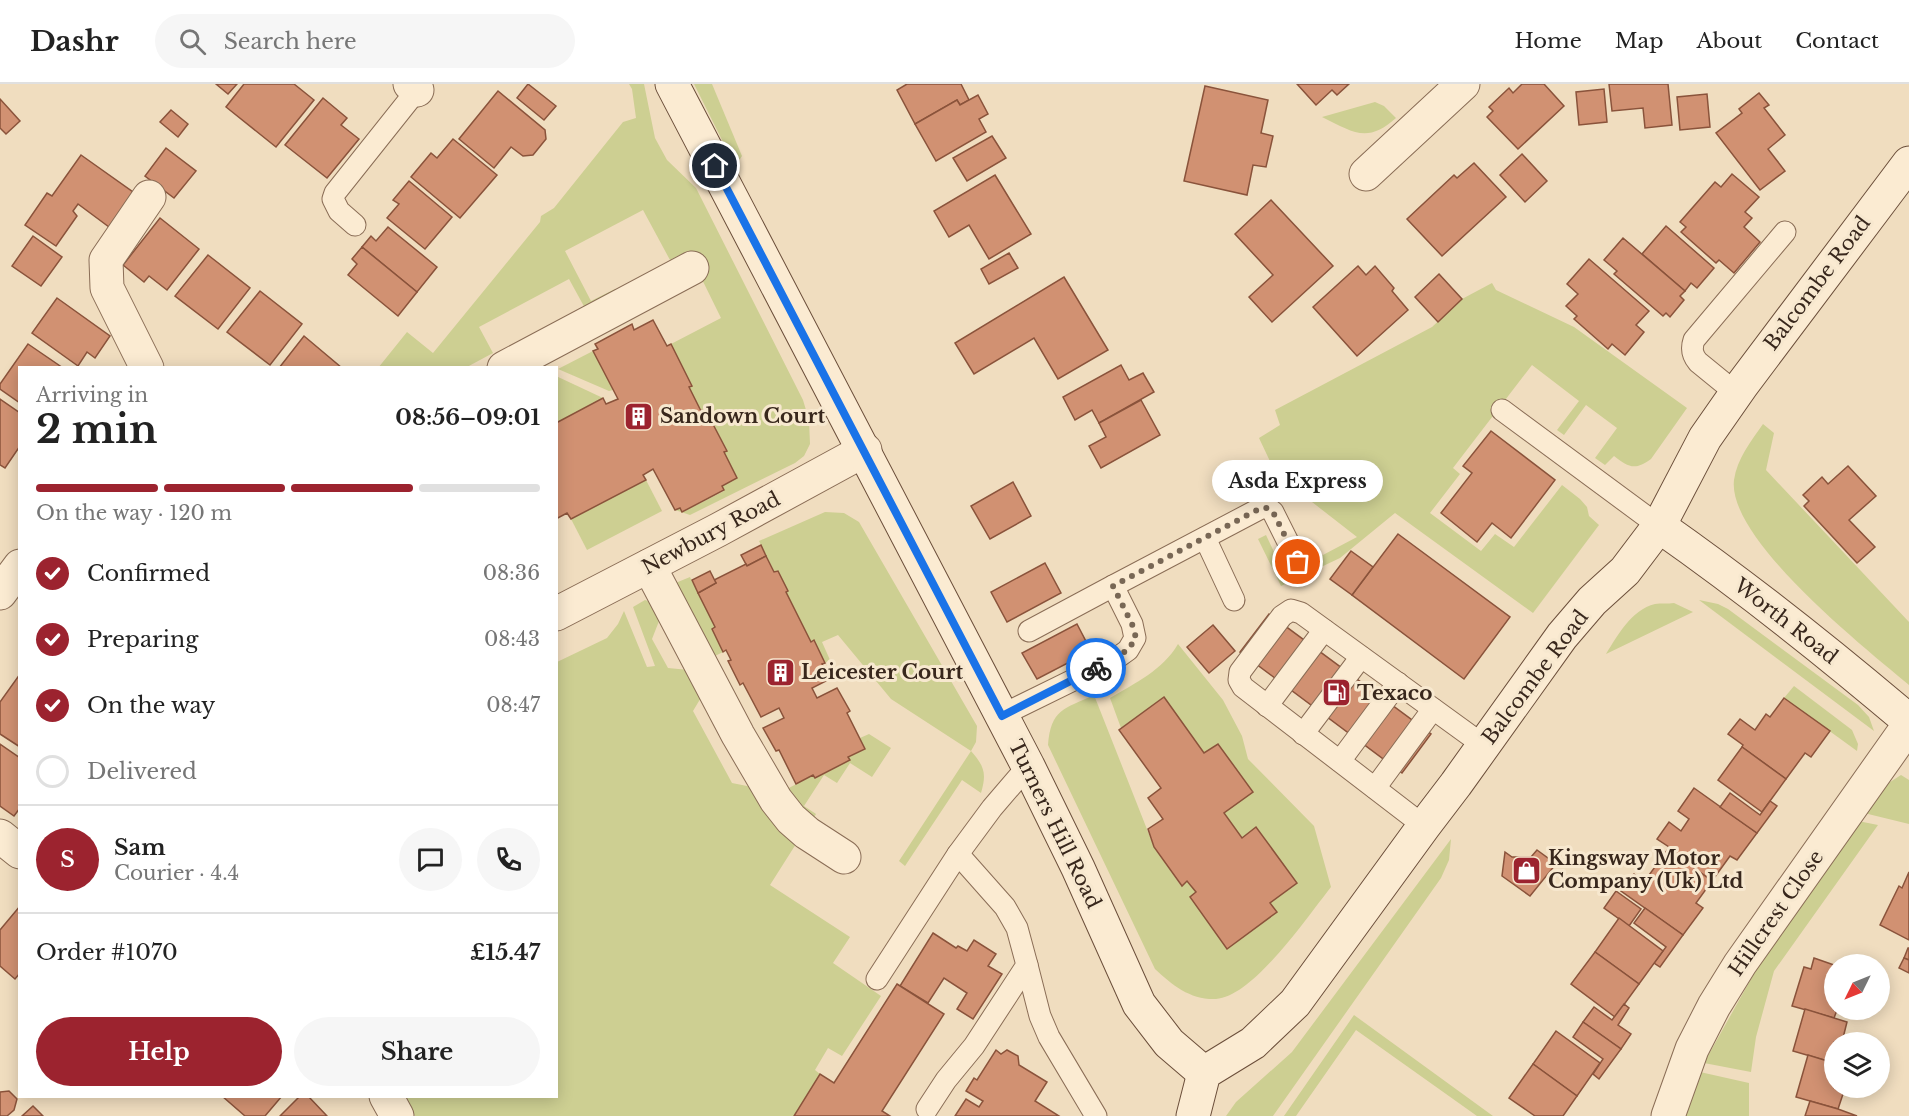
<!DOCTYPE html>
<html lang="en">
<head>
<meta charset="utf-8">
<style>
	:root { --surface:#fff; --page:#f6f6f6; --text:#222; --muted:#767676; --line:#e0e0e0; --accent:#9c232f }
	body { margin:0; font-family:"Libre Baskerville",serif; background:var(--page); color:var(--text); height:100vh; display:flex; flex-direction:column; font-size:22px; white-space:nowrap }
	* { box-sizing:border-box; margin:0 }
	p { font-size:20px; color:var(--muted) }
	.icon { flex:none; width:33px; height:33px; fill:none; stroke:currentColor; stroke-width:2; stroke-linecap:round; stroke-linejoin:round }
	.map { position:relative; flex:1; overflow:hidden }
	.sheet { position:absolute; left:18px; top:282px; width:540px; height:732px; display:flex; flex-direction:column; background:var(--surface); border-radius:0px; box-shadow:0 3px 15px #0003 }
	.sheet>* { flex:none }
	.needle { width:39px; rotate:227deg }
	.controls { position:absolute; left:1824px; top:870px; display:grid; gap:12px }
	.controls a { display:grid; place-items:center; width:66px; height:66px; border-radius:50%; background:var(--surface); box-shadow:0 3px 15px #0003; font-size:30px }
	.pin { position:absolute; display:grid; place-items:center; width:51px; height:51px; color:#fff; margin:-26px; border:3px solid #fff; border-radius:50%; box-shadow:0 2px 6px #0007 }
	.courier { position:absolute; display:grid; place-items:center; width:60px; height:60px; margin:-30px; border:4px solid #1a73e8; border-radius:50%; background:#fff; color:#222; box-shadow:0 2px 8px #0007 }
	.bubble { position:absolute; height:42px; border-radius:21px; background:var(--surface); box-shadow:0 3px 15px #0003; font-size:20px; font-weight:700; line-height:42px; text-align:center }
	.head em { font-style:normal; font-weight:700 }
	.head div { display:flex; flex-direction:column-reverse }
	.head { display:flex; align-items:center; justify-content:space-between; height:102px; padding:0 18px }
	h1 { font-size:39px; font-weight:700; line-height:45px }
	.bar { display:grid; grid-template-columns:repeat(4,1fr); gap:9px 6px; align-content:center; height:72px; padding:0 18px }
	.bar i { height:8px; border-radius:4px; background:var(--line) }
	.bar .current { background:var(--accent) }
	.bar p { grid-column:span 4 }
	.line { display:flex; align-items:center; gap:15px; padding:0 18px; border-top:2px solid var(--line) }
	.line div { flex:1 }
	.round { display:grid; place-items:center; flex:none; width:63px; height:63px; border-radius:32px; background:var(--page) }
	ol { padding:0 18px; list-style:none }
	li { display:flex; align-items:center; gap:18px; height:66px }
	li p { margin-inline-start:auto }
	li .icon { padding:6px; border-radius:50%; background:var(--accent); color:#fff; stroke-width:4 }
	li:last-child { color:var(--muted) }
	li i { width:33px; height:33px; border:3px solid var(--line); border-radius:50% }
	.action { display:flex; gap:12px; margin-top:auto; padding:12px 18px }
	.action a { flex:1; height:69px; border-radius:36px; background:var(--accent); color:#fff; font-size:24px; font-weight:700; line-height:69px; text-align:center }
	.action a+a { background:var(--page); color:var(--text) }
	header { display:flex; align-items:center; gap:36px; box-sizing:border-box; height:84px; padding:0 30px; background:var(--surface); border-bottom:2px solid var(--line) }
	header strong { font-size:28px }
	nav { display:flex; gap:33px; margin-inline-start:auto; font-size:21px }
	.search { width:420px; height:54px; background:var(--page); display:flex; align-items:center; gap:15px; box-sizing:border-box; padding:0 21px; border-radius:33px; color:var(--muted); font-size:22px }
	.map>svg:first-child { display:block }
	.green { fill:#cdcf92 }
	.building { fill:#d19172; stroke:#8a533b; stroke-width:1.5 }
	.lines { fill:none; stroke-linecap:round; stroke-linejoin:round }
	.lane-casing { stroke:#8a6d56; stroke-width:23 }
	.street-casing { stroke:#8a6d56; stroke-width:35 }
	.secondary-casing { stroke:#6b4e3a; stroke-width:35 }
	.lane { stroke:#fbebd2; stroke-width:21 }
	.street { stroke:#fbebd2; stroke-width:33 }
	.secondary { stroke:#fbebd2; stroke-width:33 }
	.done { stroke:#786755; stroke-width:6; stroke-dasharray:0 10.8 }
	.route { stroke:#1a73e8; stroke-width:8 }
	.labels { text-anchor:middle; stroke-width:6; stroke-linejoin:round; paint-order:stroke }
	.street-label { font-size:20px; fill:#38271c; stroke:#f7e8cf }
	.poi-label { font-size:20px; font-weight:bold; fill:#38271c; stroke:#f7e8cf; text-anchor:start }
</style>
</head>
<body>
<header>
<strong>Dashr</strong>
<div class="search"><svg class="icon" aria-label="search" viewBox="0 0 24 24"><circle cx="10" cy="10" r="6"/><path d="M15 15l6 6"/></svg>Search here</div>
<nav><a>Home</a><a>Map</a><a>About</a><a>Contact</a></nav>
</header>
<div class="map">
<svg width="1909" height="1032" viewBox="0 0 1909 1032">
	<rect width="100%" height="100%" fill="#f0ddbf"/>
	<g class="green">
		<path d="M629,0H644L655,54L667,76L696,104L803,316L809,336L810,360L804,372L795,379L690,431L675,426L680,424L683,428L724,407L722,402L737,394L724,368L727,366L705,325L701,327L689,303L692,301L671,260L721,234L688,167L670,176L643,126L565,167L591,217L615,205L618,206L586,226L569,195L479,243L493,269L467,283L378,284L407,248L433,269L540,138L541,132L554,124L623,38L636,34L632,5Z"/>
		<path d="M694,0H712L742,72L735,82Z"/>
		<path d="M1375,18L1384,22L1396,34C1367,60 1353,48 1322,33Z"/>
		<path d="M1492,199L1496,206L1574,243L1687,324L1651,375C1635,387 1628,383 1614,372L1605,381L1595,374L1617,344L1586,321L1564,351L1557,346L1579,317L1532,281L1453,384L1460,390L1430,429L1481,467L1495,450L1514,463L1562,401L1580,415L1587,423L1589,432L1599,441L1533,529L1395,429L1340,474L1281,502L1258,455L1266,451L1285,491L1357,453L1276,390L1259,354L1280,341L1275,326L1432,243L1462,215Z"/>
		<path d="M593,267L613,306L609,307L558,285Z"/>
		<path d="M556,292L603,314L557,339Z"/>
		<path d="M1763,340L1774,349L1766,386L1909,538V601C1866,565 1727,455 1734,396C1737,375 1751,357 1763,340Z"/>
		<path d="M646,396L662,427L587,466L571,435Z"/>
		<path d="M825,428L844,429L859,438L977,642L976,658L971,667C984,682 987,689 981,709L962,696L905,782L899,777L971,667L891,615L838,551L822,558L830,576L825,579L813,557L811,558L786,508L788,507L778,487H774L759,457Z"/>
		<path d="M690,493L715,543L712,545L723,568L709,575L673,500Z"/>
		<path d="M645,516L653,519L661,532L652,555L668,584L689,586L702,612L693,627L732,699L752,703L796,760L770,801L850,853L833,879L881,912L842,972L828,964L815,986L820,990L794,1032H415L402,1013L556,1012L557,578L607,554L618,540L624,527L647,583L655,582L633,523Z"/>
		<path d="M1699,516L1718,520L1728,525L1858,621L1869,633L1874,647Z"/>
		<path d="M1674,519L1693,528L1606,570C1618,551 1631,526 1655,520C1661,519 1668,520 1674,519Z"/>
		<path d="M1178,560L1223,616L1242,652L1248,675L1314,742L1331,803C1308,832 1253,913 1216,915C1191,916 1173,902 1155,885L1048,661C1051,625 1064,625 1094,611L1154,763L1181,802L1187,797L1196,808L1190,813L1227,864L1276,829L1270,819L1297,799L1257,744L1242,754L1224,729L1253,708L1218,660L1204,669L1164,614L1121,644L1110,614C1135,599 1163,586 1178,560Z"/>
		<path d="M1794,602L1852,646L1858,660L1857,667L1784,614Z"/>
		<path d="M869,650L891,664L872,693L850,679L837,699L824,691L804,722L816,730L812,737L787,705L813,691L815,694L850,676L848,673L865,665L860,654Z"/>
		<path d="M1901,691L1909,696V740L1864,729L1884,702Z"/>
		<path d="M1858,737L1878,741L1774,887L1756,953L1751,988L1704,979L1766,868Z"/>
		<path d="M1451,755L1449,776L1441,794L1273,1032H1226L1236,1018L1292,968Z"/>
		<path d="M1354,931L1493,1032H1477L1356,946L1296,1032H1284Z"/>
		<path d="M1700,988L1749,999V1032H1685Z"/>
	</g>
	<g class="building">
		<path d="M216,0H237L228,10Z"/>
		<path d="M244,0H294L314,16L276,63L226,23Z"/>
		<path d="M528,0L556,22L544,36L517,14Z"/>
		<path d="M961,0L969,16L960,21L957,16L915,40L897,6L907,0Z"/>
		<path d="M1297,0H1349L1337,11L1332,6L1316,21Z"/>
		<path d="M1522,0H1544L1564,22L1518,65L1487,33L1493,27L1489,23L1509,4L1513,9Z"/>
		<path d="M1609,0H1668L1672,41L1645,44L1643,24L1612,27Z"/>
		<path d="M1205,2L1268,16L1261,49L1273,52L1266,83L1253,81L1247,111L1184,97Z"/>
		<path d="M1604,5L1607,38L1579,41L1576,8Z"/>
		<path d="M498,7L545,46L546,55L533,71L523,72L511,63L494,84L459,55Z"/>
		<path d="M1759,9L1769,21L1764,24L1785,51L1768,65L1785,87L1760,106L1716,49L1742,29L1739,25Z"/>
		<path d="M1707,10L1710,43L1680,46L1677,13Z"/>
		<path d="M978,11L988,30L979,35L986,48L936,77L915,40L957,16L960,21Z"/>
		<path d="M323,14L347,34L341,41L359,55L327,94L285,61Z"/>
		<path d="M0,15L20,37L6,50L0,44Z"/>
		<path d="M171,26L188,40L178,53L160,38Z"/>
		<path d="M992,52L1006,74L967,97L953,74Z"/>
		<path d="M453,55L497,91L460,134L411,93L431,69L437,74Z"/>
		<path d="M166,64L196,87L174,114L145,92Z"/>
		<path d="M1522,70L1547,97L1525,118L1500,91Z"/>
		<path d="M81,71L133,108L109,143L78,120L73,127L77,132L56,162L25,141L47,109L52,112Z"/>
		<path d="M1474,79L1506,113L1442,172L1407,135L1454,91L1457,94Z"/>
		<path d="M1732,90L1759,113L1745,128L1752,134L1744,143L1760,158L1734,189L1719,176L1716,179L1681,148L1686,143L1680,138L1715,98L1721,103Z"/>
		<path d="M995,91L1031,150L989,175L969,141L949,153L934,127Z"/>
		<path d="M409,97L452,133L425,165L387,134L399,120L393,116Z"/>
		<path d="M1271,116L1333,182L1272,238L1249,213L1273,191L1235,150Z"/>
		<path d="M160,134L199,165L167,206L149,192L144,198L123,181Z"/>
		<path d="M1666,142L1714,184L1697,204L1691,199L1685,207L1642,170Z"/>
		<path d="M388,143L437,183L417,208L362,163L371,152L376,157Z"/>
		<path d="M33,152L62,173L41,202L12,182Z"/>
		<path d="M1623,154L1685,207L1680,212L1684,216L1670,233L1666,229L1663,232L1614,190L1617,187L1604,176Z"/>
		<path d="M362,163L417,208L398,232L348,191L357,180L352,175Z"/>
		<path d="M1009,169L1018,184L989,200L981,185Z"/>
		<path d="M208,171L250,204L218,245L175,212Z"/>
		<path d="M1589,175L1649,227L1636,241L1644,248L1625,271L1612,260L1608,265L1574,235L1577,232L1566,222L1578,210L1567,200Z"/>
		<path d="M1358,182L1366,191L1375,182L1394,204L1392,207L1408,226L1357,272L1313,223Z"/>
		<path d="M1439,190L1462,215L1438,238L1415,213Z"/>
		<path d="M1064,193L1108,266L1058,295L1034,254L974,290L955,259Z"/>
		<path d="M260,207L302,240L270,281L227,248Z"/>
		<path d="M57,214L110,252L95,274L87,268L78,282L32,249Z"/>
		<path d="M653,236L667,262L671,260L692,302L689,303L701,327L705,325L727,367L724,368L737,394L722,402L724,406L682,428L680,424L675,426L653,385L643,391L646,396L571,435L567,429L556,435V339L603,314L606,320L618,315L593,267L598,265L595,260L632,240L634,246Z"/>
		<path d="M304,252L342,284H279Z"/>
		<path d="M28,260L63,284H20V319L0,305V300Z"/>
		<path d="M1121,281L1129,296L1143,289L1154,308L1099,339L1092,326L1075,336L1063,313Z"/>
		<path d="M0,315L20,329V362L5,384L0,381Z"/>
		<path d="M1141,316L1160,351L1101,384L1089,362L1106,353L1099,339Z"/>
		<path d="M1491,347L1555,396L1511,454L1492,439L1477,458L1441,429L1472,389L1463,382Z"/>
		<path d="M1848,382L1876,412L1849,436L1875,463L1857,479L1804,422L1809,417L1803,411L1822,393L1828,400Z"/>
		<path d="M1013,398L1031,432L990,455L971,422Z"/>
		<path d="M1398,450L1510,533L1464,595L1352,511Z"/>
		<path d="M761,461L766,472L747,482L741,471Z"/>
		<path d="M1351,467L1373,483L1352,511L1330,495Z"/>
		<path d="M766,472L774,488L778,487L788,507L786,508L811,558L814,556L825,579L822,580L830,595L812,604L817,614L837,604L850,627L847,629L865,665L848,673L850,676L815,694L813,691L796,700L779,666L776,667L763,644L784,634L779,624L761,633L743,599L740,601L728,577L731,576L726,566L723,568L712,545L715,543L698,509L716,499L714,496L746,480L747,482Z"/>
		<path d="M1045,479L1061,509L1007,538L991,508Z"/>
		<path d="M710,487L716,499L698,509L692,496Z"/>
		<path d="M1269,530L1431,650L1402,689L1240,568Z"/>
		<path d="M1077,540L1091,567L1037,595L1022,569Z"/>
		<path d="M1213,541L1235,567L1209,589L1187,563Z"/>
		<path d="M20,590V663L0,650V618Z"/>
		<path d="M1164,613L1204,669L1218,660L1253,708L1224,729L1242,754L1256,743L1297,799L1270,819L1277,828L1227,865L1190,813L1196,808L1187,797L1182,802L1154,763L1148,745L1163,735L1148,714L1161,704L1119,646Z"/>
		<path d="M1784,614L1830,647L1811,673L1805,669L1786,695L1742,663L1743,661L1728,650L1740,635L1755,646L1766,630L1770,633Z"/>
		<path d="M0,660L20,674V724L14,732L0,722Z"/>
		<path d="M1742,663L1786,695L1762,728L1718,696Z"/>
		<path d="M1694,704L1757,749L1737,776L1730,772L1712,797L1668,765L1669,763L1657,755L1669,738L1681,747L1689,735L1678,727Z"/>
		<path d="M1730,709L1760,731L1770,717L1777,722L1757,749L1720,723Z"/>
		<path d="M1668,765L1712,797L1696,819L1703,824L1683,851L1621,807L1634,790L1644,798Z"/>
		<path d="M1537,766L1556,780L1530,812L1502,792L1505,768L1512,773H1531Z"/>
		<path d="M1909,788V856L1880,841L1899,802L1902,804Z"/>
		<path d="M1616,807L1641,825L1629,842L1604,824Z"/>
		<path d="M20,822V889L15,895L0,882V846Z"/>
		<path d="M1645,824L1683,851L1660,883L1654,879L1666,863L1634,839Z"/>
		<path d="M1619,834L1663,867L1639,900L1595,868Z"/>
		<path d="M933,849L956,864L958,862L967,867L974,856L996,870L988,882L1002,890L973,935L957,925L967,909L944,894L928,919L900,902Z"/>
		<path d="M1908,864H1909V876L1904,874Z"/>
		<path d="M1595,868L1639,900L1615,933L1571,900Z"/>
		<path d="M1814,874L1834,881L1831,890L1834,891V926H1837L1834,934L1792,922L1804,883L1811,885Z"/>
		<path d="M1904,874L1909,876V889L1899,884Z"/>
		<path d="M897,900L944,930L882,1027L890,1032H794L820,990L834,999Z"/>
		<path d="M1624,920L1629,924L1618,941L1631,950L1621,965L1583,938L1594,923L1612,936Z"/>
		<path d="M1805,925L1847,938L1843,954L1857,958H1834V979L1793,967Z"/>
		<path d="M1583,938L1621,965L1599,995L1593,990L1603,975L1573,953Z"/>
		<path d="M1556,947L1600,979L1577,1012L1533,980Z"/>
		<path d="M996,966L1001,970L1007,966L1018,972L1019,981L1047,998L1035,1017L1059,1032H955L966,1015L979,1023L983,1017L966,1007L974,994L977,996Z"/>
		<path d="M1808,971L1834,979V1004H1845L1838,1025L1796,1013Z"/>
		<path d="M1533,980L1577,1012L1563,1032H1535L1509,1014Z"/>
		<path d="M9,1007L17,1015L14,1026L7,1032H0V1008Z"/>
		<path d="M222,1012H282L265,1032H245Z"/>
		<path d="M300,1012H308L327,1032H280Z"/>
		<path d="M1810,1017L1838,1025L1857,1032H1805Z"/>
		<path d="M33,1022L43,1032H22Z"/>
	</g>
	<g class="lines">
		<defs>
			<g id="lane">
				<path d="M355,141L339,127L333,115L335,109L417,6"/>
				<path d="M1736,309L1698,278C1692,271 1691,265 1694,256L1785,148"/>
				<path d="M1502,326L1659,442"/>
				<path d="M1205,454L1234,516"/>
				<path d="M1029,547L1113,502"/>
				<path d="M1267,622L1324,546"/>
				<path d="M1002,631L1114,576L1128,566L1135,554L1132,540L1113,502L1261,424H1268L1273,428L1298,478"/>
				<path d="M1303,650L1361,573"/>
				<path d="M1340,677L1398,599"/>
				<path d="M1375,704L1433,625"/>
				<path d="M1424,742L1243,603L1239,596L1240,588L1282,532L1291,526L1301,529L1483,661"/>
				<path d="M1027,881L1040,932L1049,953L1096,1032"/>
				<path d="M877,895L958,770L992,724L1028,682"/>
				<path d="M927,1025L946,996L974,962L1027,881L1017,844L1005,823L958,770"/>
			</g>
			<g id="street">
				<path d="M410,0L417,6"/>
				<path d="M1366,90L1463,0"/>
				<path d="M147,284L107,204L106,176L149,113"/>
				<path d="M504,284L692,184"/>
				<path d="M649,482L738,651L776,716L791,735L807,749L844,773"/>
				<path d="M0,509L20,482"/>
				<path d="M556,530L718,446L865,366"/>
				<path d="M0,752L20,768"/>
				<path d="M386,1012L397,1032"/>
				<path d="M1668,1032L1692,965L1714,922L1740,880L1909,641"/>
			</g>
			<g id="secondary">
				<path d="M672,0L1028,682L1078,784L1139,920L1169,959L1204,989"/>
				<path d="M1659,442C1746,503 1829,569 1909,637"/>
				<path d="M1193,1032L1204,989L1253,959L1295,919L1424,742L1456,700L1562,552L1592,517L1625,487L1659,442L1705,354L1742,301L1909,79"/>
			</g>
		</defs>
		<use href="#lane" class="lane-casing"/>
		<use href="#street" class="street-casing"/>
		<use href="#secondary" class="secondary-casing"/>
		<use href="#lane" class="lane"/>
		<use href="#street" class="street"/>
		<use href="#secondary" class="secondary"/>
	</g>
	<g class="lines">
		<path class="done" d="M1096,584L1128,566L1136,554L1132,540L1113,502L1261,424H1268L1273,428L1298,478"/>
		<path class="route" d="M715,82L1002,632L1096,584"/>
	</g>
	<defs>
		<symbol id="building-square" viewBox="-11 -11 22 22"><rect x="-9" y="-9" width="18" height="18" rx="4" fill="#9c232f" stroke="#f7e8cf"/><path d="M-4-6H4V6H1V3H-1V6H-4ZM-2.5-4.3h1.7v1.8h-1.7ZM.8-4.3h1.7v1.8H.8ZM-2.5-1h1.7V.8h-1.7ZM.8-1h1.7V.8H.8Z" fill="#fff"/></symbol>
		<symbol id="fuel-square" viewBox="-11 -11 22 22"><rect x="-9" y="-9" width="18" height="18" rx="4" fill="#9c232f" stroke="#f7e8cf"/><path d="M-5.5-6h7V0h2V4h1.3V-2.5L3-4.5l.8-.8L6-3V5H2.5V1h-1V6h-7ZM-4.2-4.7v3.2H.2V-4.7Z" fill="#fff"/></symbol>
		<symbol id="shop-square" viewBox="-11 -11 22 22"><rect x="-9" y="-9" width="18" height="18" rx="4" fill="#9c232f" stroke="#f7e8cf"/><path d="M-5-2.5h2.3a2.7 3.5 0 0 1 5.4 0H5L5.5 6h-11ZM-1.5-2.5h3a1.5 2.3 0 0 0-3 0Z" fill="#fff"/></symbol>
	</defs>
	<g fill-rule="evenodd">
		<use href="#building-square" x="622" y="316" width="33" height="33"/>
		<use href="#building-square" x="764" y="572" width="33" height="33"/>
		<use href="#fuel-square" x="1320" y="592" width="33" height="33"/>
		<use href="#shop-square" x="1510" y="770" width="33" height="33"/>
	</g>
	<g class="labels">
		<g class="street-label">
			<text transform="translate(1817 199) rotate(-53)" y="7">Balcombe Road</text>
			<text transform="translate(711 449) rotate(-28)" y="7">Newbury Road</text>
			<text transform="translate(1786 537) rotate(38)" y="7">Worth Road</text>
			<text transform="translate(1535 593) rotate(-53)" y="7">Balcombe Road</text>
			<text transform="translate(1055 740) rotate(64)" y="7">Turners Hill Road</text>
			<text transform="translate(1776 829) rotate(-55)" y="7">Hillcrest Close</text>
		</g>
		<g class="poi-label">
			<text x="660" y="339">Sandown Court</text>
			<text x="801" y="595">Leicester Court</text>
			<text x="1357" y="616">Texaco</text>
			<text x="1548" y="781">Kingsway Motor<tspan x="1548" dy="23">Company (Uk) Ltd</tspan></text>
		</g>
	</g>
</svg>
<div class="controls">
<a><svg class="needle" viewBox="-14 -14 28 28"><path d="M0-13l5 13h-10z" fill="#e53935"/><path d="M0 13l5-13h-10z" fill="#767676"/></svg></a>
<a><svg class="icon" aria-label="layers" viewBox="0 0 24 24"><path d="M12 4l9 5-9 5-9-5zM3 14l9 5 9-5"/></svg></a>
</div>
<div class="pin" style="left:1298px;top:478px;background:#ea580c"><svg class="icon" aria-label="bag" viewBox="0 0 24 24"><path d="M5 8h14l-1 12H6zM9 8a3 3 0 0 1 6 0"/></svg></div>
<div class="pin" style="left:715px;top:82px;background:#1f2937"><svg class="icon" aria-label="home" viewBox="0 0 24 24"><path d="M3 11l9-7 9 7M6 9v11h12V9"/></svg></div>
<div class="courier" style="left:1096px;top:584px"><svg class="icon" aria-label="bike" viewBox="0 0 24 24"><circle cx="6" cy="16" r="4"/><circle cx="18" cy="16" r="4"/><path d="M6 16l4-8h5l3 8M10 8l3 8H6M13 5h3"/></svg></div>
<div class="bubble" style="left:1212px;top:376px;width:171px">Asda Express</div>
<section class="sheet">
<div class="head"><div><h1>2 min</h1><p>Arriving in</p></div><em>08:56–09:01</em></div>
<div class="bar"><i class="current"></i><i class="current"></i><i class="current"></i><i></i><p>On the way · 120 m</p></div>
<ol>
<li><svg class="icon" aria-label="check" viewBox="0 0 24 24"><path d="M5 12l5 5 9-10"/></svg>Confirmed<p>08:36</p></li>
<li><svg class="icon" aria-label="check" viewBox="0 0 24 24"><path d="M5 12l5 5 9-10"/></svg>Preparing<p>08:43</p></li>
<li><svg class="icon" aria-label="check" viewBox="0 0 24 24"><path d="M5 12l5 5 9-10"/></svg>On the way<p>08:47</p></li>
<li><i></i>Delivered</li>
</ol>
<div class="line" style="height:108px"><b class="round" style="background:var(--accent);color:#fff">S</b><div><b>Sam</b><p>Courier · 4.4</p></div><a class="round"><svg class="icon" aria-label="chat" viewBox="0 0 24 24"><path d="M4 5h16v11H9l-5 4z"/></svg></a><a class="round"><svg class="icon" aria-label="phone" viewBox="0 0 24 24"><path d="M5 4h4l2 5-3 2q2 4 5 5l2-3 5 2v4C11 20 4 13 5 4z"/></svg></a></div>
<div class="line" style="height:78px"><div>Order #1070</div><b>£15.47</b></div>
<div class="action"><a>Help</a><a>Share</a></div>
</section>
</div>
</body>
</html>
